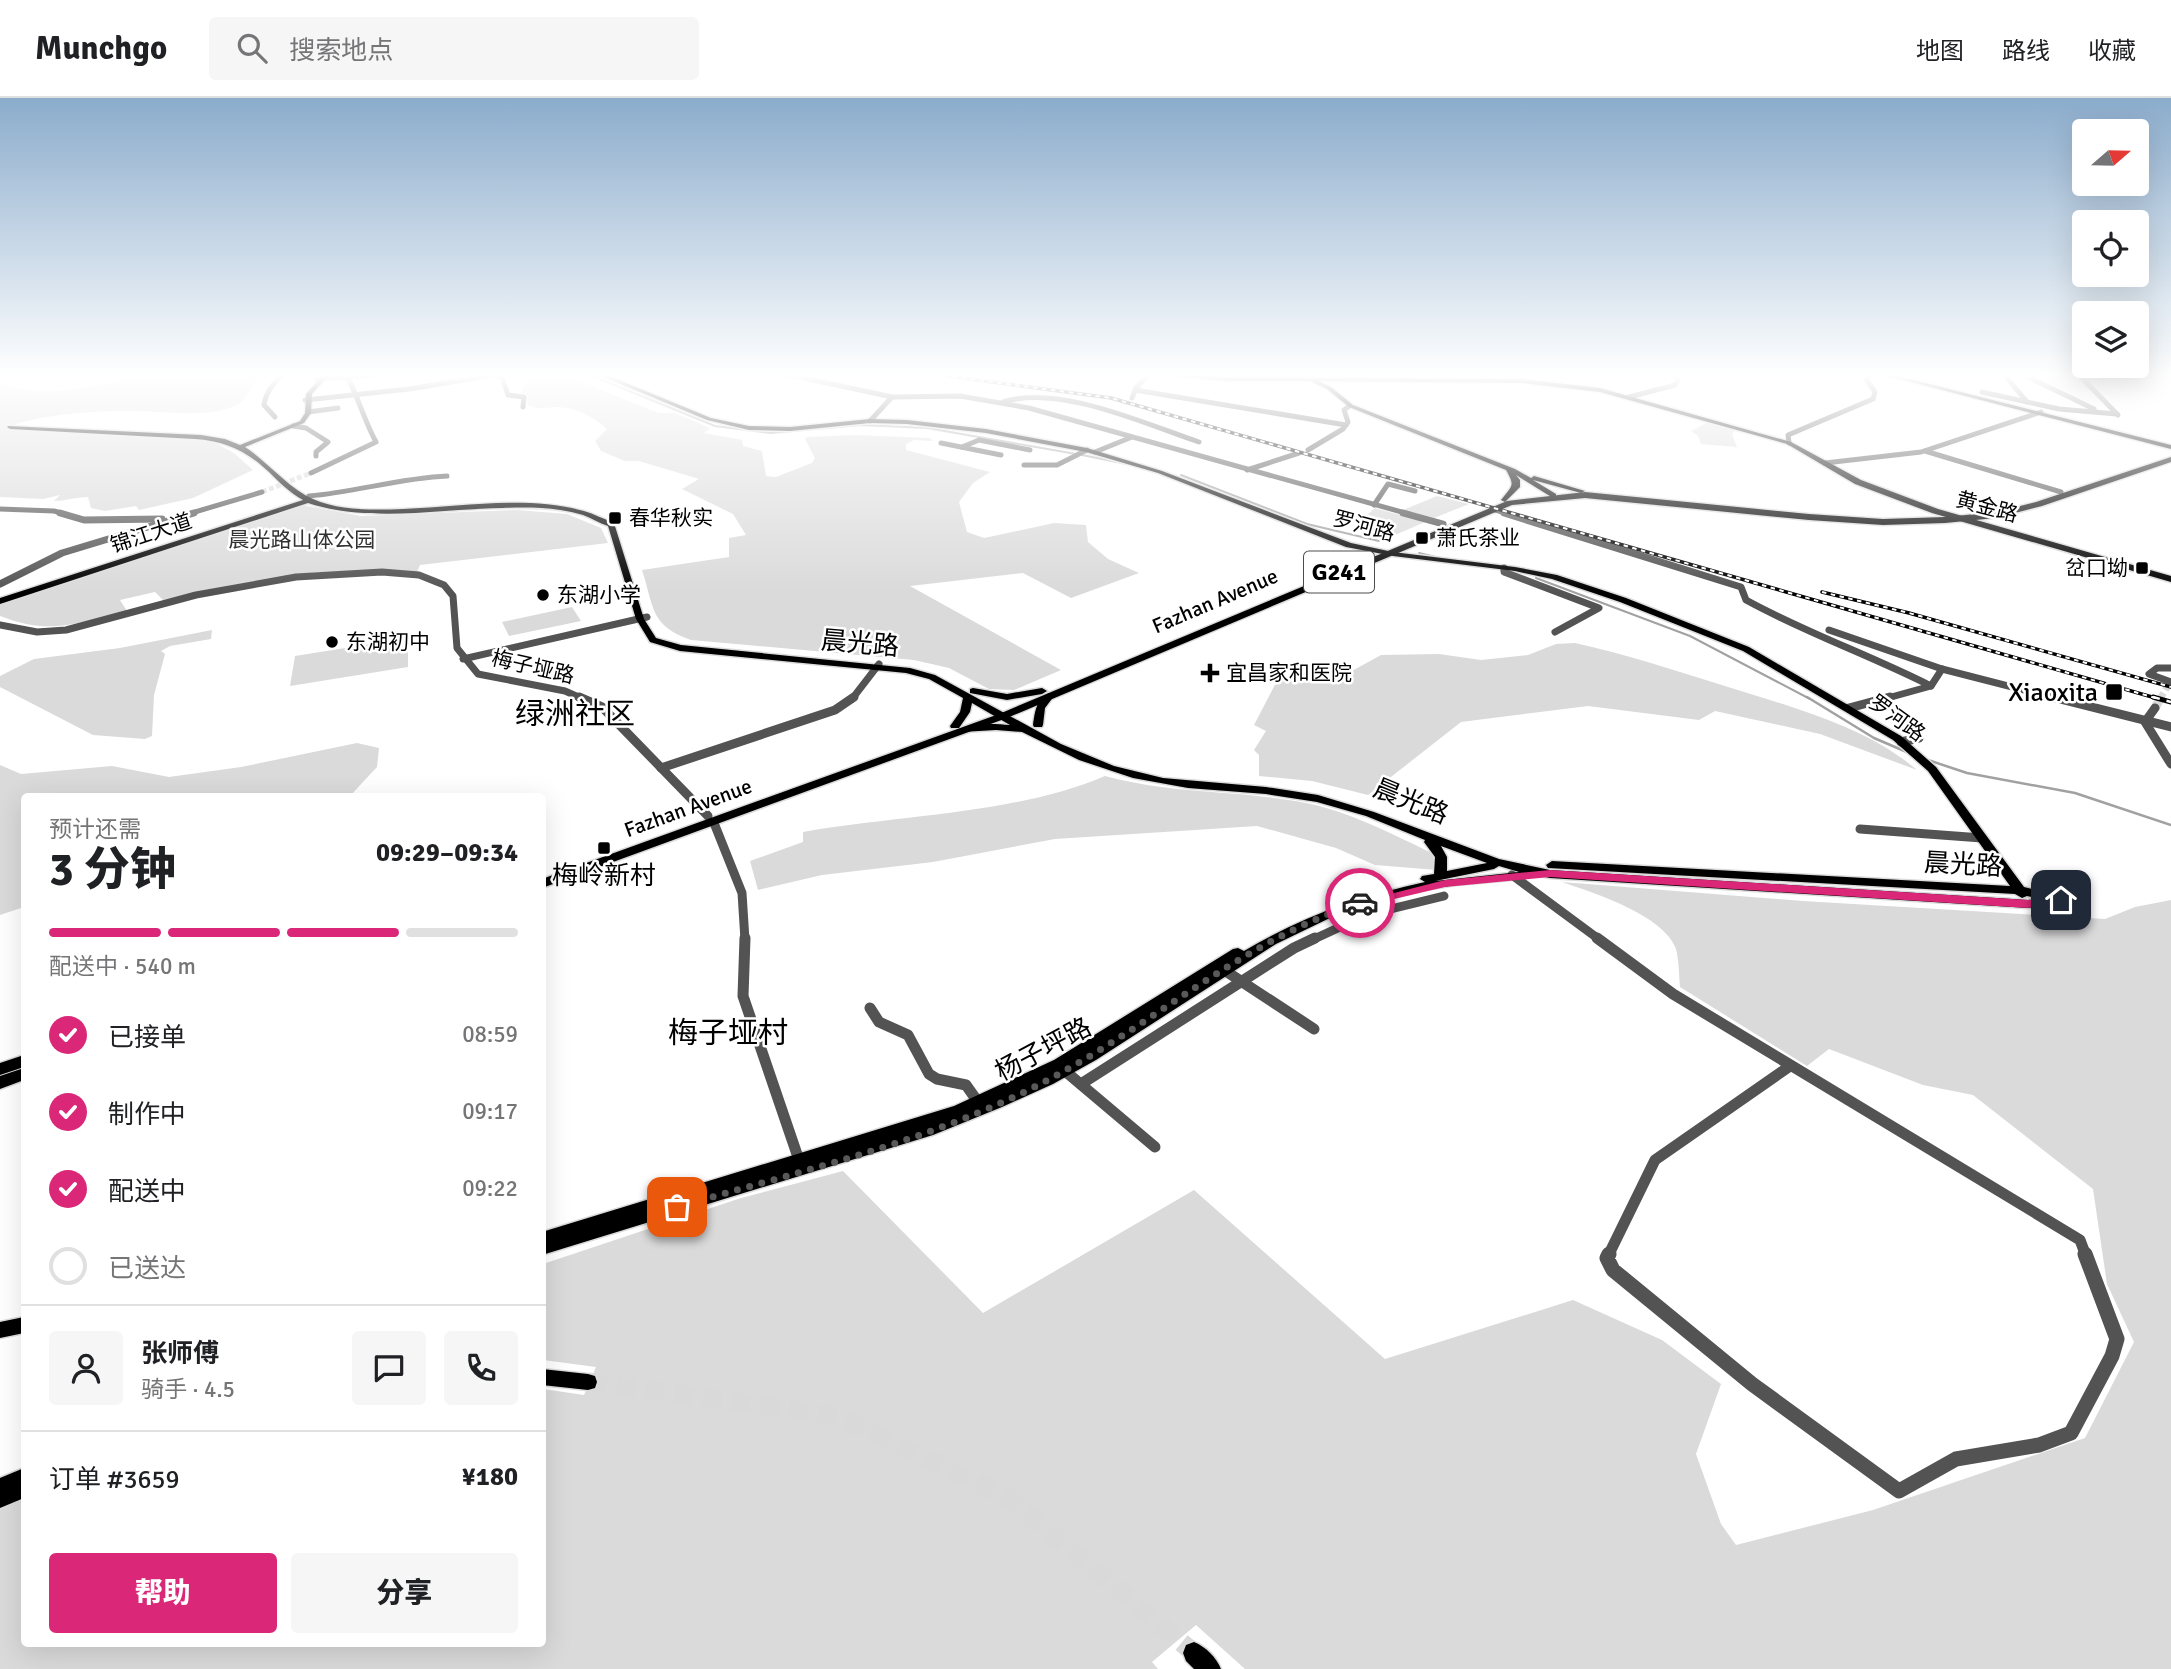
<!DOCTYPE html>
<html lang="zh">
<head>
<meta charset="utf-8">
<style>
	:root { --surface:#fff; --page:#f6f6f6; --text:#202124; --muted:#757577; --line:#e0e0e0; --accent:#db2777 }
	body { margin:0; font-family:Signika,"Noto Sans SC",sans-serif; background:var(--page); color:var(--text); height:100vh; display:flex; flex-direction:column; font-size:26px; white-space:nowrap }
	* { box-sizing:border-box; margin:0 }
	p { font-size:23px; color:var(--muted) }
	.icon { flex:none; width:38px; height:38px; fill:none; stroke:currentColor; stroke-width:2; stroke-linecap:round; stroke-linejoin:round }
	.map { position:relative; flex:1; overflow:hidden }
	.panel { position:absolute; left:21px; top:695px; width:525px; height:854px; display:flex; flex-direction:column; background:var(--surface); border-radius:7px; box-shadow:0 7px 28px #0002 }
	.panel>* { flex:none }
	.needle { width:46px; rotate:70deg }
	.buttons { position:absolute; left:2072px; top:21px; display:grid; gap:14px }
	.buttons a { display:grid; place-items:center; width:77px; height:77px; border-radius:7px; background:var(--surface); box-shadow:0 7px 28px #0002; font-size:35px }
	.pin { position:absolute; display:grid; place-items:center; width:60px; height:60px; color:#fff; margin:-30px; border-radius:14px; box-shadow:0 4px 10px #0006 }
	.courier { position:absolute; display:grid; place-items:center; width:70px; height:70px; margin:-35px; border:5px solid #db2777; border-radius:50%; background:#fff; color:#222; box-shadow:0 2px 9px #0007 }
	.summary em { font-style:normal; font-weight:800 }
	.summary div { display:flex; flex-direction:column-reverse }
	.summary { display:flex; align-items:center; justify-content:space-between; height:119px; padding:0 28px }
	h1 { font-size:46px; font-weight:800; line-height:52px }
	.bar { display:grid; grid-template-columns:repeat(4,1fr); gap:10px 7px; align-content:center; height:84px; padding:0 28px }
	.bar i { height:9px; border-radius:5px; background:var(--line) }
	.bar .current { background:var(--accent) }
	.bar p { grid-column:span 4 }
	.line { display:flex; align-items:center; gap:18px; padding:0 28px; border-top:2px solid var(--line) }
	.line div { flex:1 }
	.round { display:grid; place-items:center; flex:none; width:74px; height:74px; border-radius:7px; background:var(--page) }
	ol { padding:0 28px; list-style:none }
	li { display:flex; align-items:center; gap:21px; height:77px }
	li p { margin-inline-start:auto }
	li .icon { padding:7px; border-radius:50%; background:var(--accent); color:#fff; stroke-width:4 }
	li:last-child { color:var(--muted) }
	li i { width:38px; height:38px; border:4px solid var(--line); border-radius:50% }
	.action { display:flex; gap:14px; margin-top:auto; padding:14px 28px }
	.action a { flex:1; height:80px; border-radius:7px; background:var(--accent); color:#fff; font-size:28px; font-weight:800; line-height:80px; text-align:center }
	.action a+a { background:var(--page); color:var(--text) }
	header { display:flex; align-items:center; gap:42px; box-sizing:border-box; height:98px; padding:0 35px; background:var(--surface); border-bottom:2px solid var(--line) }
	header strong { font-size:33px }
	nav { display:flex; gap:38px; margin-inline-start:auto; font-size:24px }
	.search { width:490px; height:63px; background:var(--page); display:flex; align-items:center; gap:18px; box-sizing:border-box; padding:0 24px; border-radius:7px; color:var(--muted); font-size:26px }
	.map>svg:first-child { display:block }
	.green { fill:#dadada }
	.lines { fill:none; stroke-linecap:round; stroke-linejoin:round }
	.stream-far1 { stroke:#a1a1a1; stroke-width:2 }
	.stream { stroke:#a1a1a1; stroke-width:2.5 }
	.minor-tunnel-far2 { stroke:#d9d9d9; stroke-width:5; stroke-dasharray:5 2.5; stroke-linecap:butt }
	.minor-tunnel-far1 { stroke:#d9d9d9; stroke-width:7; stroke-dasharray:7 3.5; stroke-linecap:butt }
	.minor-tunnel { stroke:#d9d9d9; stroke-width:9; stroke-dasharray:9 4.5; stroke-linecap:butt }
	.major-tunnel-far1 { stroke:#d9d9d9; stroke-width:7; stroke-dasharray:7 3.5; stroke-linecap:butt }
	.major-tunnel { stroke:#d9d9d9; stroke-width:19; stroke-dasharray:19 10; stroke-linecap:butt }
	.major-casing { stroke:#dbdbdb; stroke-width:3 }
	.highway-casing { stroke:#dbdbdb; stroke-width:3 }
	.minor-far4 { stroke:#535353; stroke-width:5 }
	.minor-far3 { stroke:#535353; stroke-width:7 }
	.minor-far2 { stroke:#535353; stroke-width:9 }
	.minor-far1 { stroke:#535353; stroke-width:11 }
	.minor { stroke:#535353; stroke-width:15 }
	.major { fill:#000; fill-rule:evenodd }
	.highway { fill:#000; fill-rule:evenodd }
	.rail-far1-casing { stroke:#000; stroke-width:3.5 }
	.rail-casing { stroke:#000; stroke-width:5 }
	.rail-far1 { stroke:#fff; stroke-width:2; stroke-dasharray:4.5; stroke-linecap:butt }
	.rail { stroke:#fff; stroke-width:2.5; stroke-dasharray:7; stroke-linecap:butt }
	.route { fill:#db2777 }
	.done { stroke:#595959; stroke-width:7; stroke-dasharray:0 12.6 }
	.poi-dot { fill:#000; stroke:#fff; stroke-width:2.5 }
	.labels { text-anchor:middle; stroke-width:5; stroke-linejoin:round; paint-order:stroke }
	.far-street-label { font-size:21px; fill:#000; stroke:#fff }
	.far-poi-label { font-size:21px; fill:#000; stroke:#fff; text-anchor:start }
	.far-park-label { font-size:21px; fill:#313131; stroke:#fff }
	.shield { fill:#fff; stroke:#4c4c4c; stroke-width:2 }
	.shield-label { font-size:24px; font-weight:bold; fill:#000 }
	.street-label { font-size:26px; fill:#000; stroke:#fff }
	.poi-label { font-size:26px; fill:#000; stroke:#fff; text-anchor:end }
	.quarter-label { font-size:30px; fill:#000; stroke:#fff }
</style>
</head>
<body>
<header>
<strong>Munchgo</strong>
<div class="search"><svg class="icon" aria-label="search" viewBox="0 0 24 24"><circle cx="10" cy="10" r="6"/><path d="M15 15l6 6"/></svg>搜索地点</div>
<nav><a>地图</a><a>路线</a><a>收藏</a></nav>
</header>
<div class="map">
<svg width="2171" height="1571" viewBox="0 0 2171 1571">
	<rect width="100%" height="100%" fill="#fff"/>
	<g class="green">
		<path d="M156,275L259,278C253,286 246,303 237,307C213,318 182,315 157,314C112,311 45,314 4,330L212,343L234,355L253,372L193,400L139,412L136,408L105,413L91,410L88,399C76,399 65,403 54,403L60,397L43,401L0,399V285C50,306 105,281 155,278Z"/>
		<path d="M514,275H557L659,315H675L710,330L704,335L742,342L743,348L762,353L766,378L776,379L812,365L815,360L805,341L807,339L855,337L930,340L933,343L914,342L906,346V352L990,374L973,385L959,404L967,434L984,440L1054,425L1086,427L1088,444L1108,461L1139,475L1071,500L1023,475L910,488L1061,572L1014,592L989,591L949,570L914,562L691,542C650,528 654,509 642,472L729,459V440L746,437L733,416L682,391L699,381L639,363H625L601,353L595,343L607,331C592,318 577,309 556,309C546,309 537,313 528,307L526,296L520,295L528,282L543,279H516Z"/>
		<path d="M1710,323L1735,332L1732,336L1737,349L1701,346L1698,338L1691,333Z"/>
		<path d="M1437,398L1469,406L1434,420L1403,412Z"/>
		<path d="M302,407L361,418L517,412L567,416L601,430L608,445L420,467L417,474H318L239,486L163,502L155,494L120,502L127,513C76,525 51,538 0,518V507Z"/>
		<path d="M1375,410L1425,424L1388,440L1362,422Z"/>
		<path d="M572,509L581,523L509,538L502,524Z"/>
		<path d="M212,532L211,541L170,548L161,553L165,556L154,597L152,638L145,641L93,637L0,589V578L34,561L120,550Z"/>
		<path d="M408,540V569L290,588L295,558Z"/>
		<path d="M1575,545C1626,556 1676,573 1725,588C1790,609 1864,627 1917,672L1820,636L1715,613L1699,622L1588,608L1461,624L1368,697L1312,683L1259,678V657L1254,652L1266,633L1254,627L1278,581L1302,575L1330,585L1381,557L1439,556L1481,562L1528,557L1556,546Z"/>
		<path d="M357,645L379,650L377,669L350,698H24V809L0,817V667L21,676L112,668L169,679L241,669Z"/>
		<path d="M1105,678C1171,696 1235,692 1301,704C1347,712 1394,737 1436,757L1437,772L1375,767L1336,750L1257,728L1055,741L933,764L822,777L758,792L750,763L803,744V734C899,717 1017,716 1105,678Z"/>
		<path d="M1562,784L1803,803L2105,821L2135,809L2171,802V1571H1245L1196,1527L1152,1564L1158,1571H0V1409L24,1398V1545H542L543,1291L584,1297L596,1269L543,1262V1166L741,1100L843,1073L983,1215L1194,1092L1385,1261L1573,1202L1662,1242L1721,1286L1696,1356L1721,1426L1736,1447L1873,1412L2085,1340L2134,1244L2107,1186L2093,1091L1973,997L1923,987L1829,951L1807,968L1680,889C1679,877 1679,863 1676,851C1664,817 1594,795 1562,784Z"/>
	</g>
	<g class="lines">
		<g class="stream-far1">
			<path d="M585,275L715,328L771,335L860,327L927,330L1076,356"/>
			<path d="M1082,357L1127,366"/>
			<path d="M1181,377L1307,426L1379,443"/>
			<path d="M1419,455L1444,461"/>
			<path d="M1536,480L1690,538L1810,601"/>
		</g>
		<g class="stream">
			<path d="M1807,599L1874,640L1909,655"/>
			<path d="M1925,661L1967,675L2075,695L2171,727"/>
		</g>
		<path class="minor-tunnel-far2" d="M262,394L311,375"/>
		<path class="minor-tunnel-far1" d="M2160,601L2169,586"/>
		<path class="minor-tunnel" d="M2155,610L2161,599"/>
		<path class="major-tunnel-far1" d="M0,325L16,327"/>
		<path class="major-tunnel" d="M588,1284L837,1318L1007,1399L1194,1555"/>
		<defs>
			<g id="major">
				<path d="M0,275H14L0,279Z"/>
				<path d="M325,275H331L312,296L311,315L304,325L245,349C268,364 288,390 313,401C340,413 373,412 403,411C463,409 525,397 584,413C594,416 604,421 614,425L644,521L656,540L681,547L910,570L935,577L1061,646L1114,668L1163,680L1266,689L1318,697L1374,714L1499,761L1550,772L2028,802L2040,801L2027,798L2022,800L2015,796L1548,770L1546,767L1552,763L2010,788L1928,673L1893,642L1743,553L1620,504L1552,481L1515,473L1393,458L1346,449L1158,375L1086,354L986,335L907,326L870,325L790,333L749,332L707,322L594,275H602L711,320L749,328L790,329L870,321L907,322L986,331L1087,350L1162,373L1351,445L1393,454L1515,469L1557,477L1626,500L1749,549L1901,638L1936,669L2024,789L2065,799L2067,802L2061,806L2028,810L1550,780L1526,775L1527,777L1525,780L1521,781L1456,787L1424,792L1365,807L1334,818L1276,846L1096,962L1053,986L1002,1009L933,1037L542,1157V1134L954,1008L1054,962L1233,851L1238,850L1244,853C1301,819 1360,798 1425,784L1420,781L1422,778L1434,776L1435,759L1424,744L1425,742L1366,718L1317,704L1266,696L1188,690L1133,680L1079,662L1022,634L996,632L962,634L961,632C973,624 995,626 1010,627L972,605L970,614L959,630H951L950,628L960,614L963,600L929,581L906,575L680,553L650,544L636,521L608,428C599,425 591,420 583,417C557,409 528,409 502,410C438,411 370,425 308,405L0,506V500L303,402C289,394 279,384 269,374C247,353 225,343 195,341L10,331L7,329L8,328L201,337L225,341L240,347L300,323L305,315L306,296ZM1441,748L1487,765L1447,773V759ZM1499,768L1519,774L1435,783L1494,771Z"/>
				<path d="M1136,275L1226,279L1522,281L1600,290L1791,344L1861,382L1938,411L2171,478V484L1932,415L1855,386L1787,346L1600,294L1522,285L1319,283L1331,289L1353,307L1515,371L1531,380L1534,378L1585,393L1581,395L1533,382L1556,396V400H1553L1516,377L1520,382V389L1505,404L1501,402C1513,387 1515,388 1506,372L1349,309L1327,291L1310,283H1226Z"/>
				<path d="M1876,275H1886L2171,347V351Z"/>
				<path d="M973,590L1007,596L1042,590L1047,593L1042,596L1007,602L970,595V591Z"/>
				<path d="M1049,595L1054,598L1045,610L1043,627L1042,629H1034L1033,627C1035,614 1036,601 1049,595Z"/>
				<path d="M24,1219V1235L0,1240V1224Z"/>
				<path d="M542,1271L588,1276L595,1278L597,1284L595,1290L588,1292L542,1287Z"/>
				<path d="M24,1370V1400L0,1410V1380Z"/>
				<path d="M1194,1544C1206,1549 1216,1559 1221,1571H1194L1186,1563L1183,1555L1186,1547Z"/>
			</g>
			<g id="highway">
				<path d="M2171,359V364L2042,408L1996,420L1945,425L1883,427L1809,422L1585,400L1512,407L1007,620L542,790V781L999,616L1507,403L1585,394L1809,416L1883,421L1945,419L1996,414L2036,404Z"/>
				<path d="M24,957V969L0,977V965Z"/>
				<path d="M24,970V982L0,991V978Z"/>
			</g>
		</defs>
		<use href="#major" class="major-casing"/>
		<use href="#highway" class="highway-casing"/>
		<g class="minor-far4">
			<path d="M781,275L892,299L960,298L1029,310L1409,416"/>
			<path d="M2003,275L2027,304"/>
			<path d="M2077,275L2118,317"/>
			<path d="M1894,277L1901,275"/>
			<path d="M2028,279L2094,311"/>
			<path d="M317,281L402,275"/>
			<path d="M1135,292L1346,327"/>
			<path d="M1982,294L2059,311L2117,316"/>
			<path d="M1629,299L1675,287L1678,282L1675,275"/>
			<path d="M1132,300L1136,290L1149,276"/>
			<path d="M305,302L409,291L494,277L502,280L508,297L524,299L523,309"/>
			<path d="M1003,304C1059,286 1145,326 1199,344"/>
			<path d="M308,314L338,310"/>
			<path d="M275,319L264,307C266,293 274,285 284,275"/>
			<path d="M870,323L892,299"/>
			<path d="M293,328L306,330L328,344L316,354V358"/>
			<path d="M941,345L1001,357"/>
			<path d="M1789,345L1788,337L1873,301L1875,294L1866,281L1869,276L1865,275"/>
			<path d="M962,349L979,342L1030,352"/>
			<path d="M1308,352L1343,331L1348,324L1344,312L1348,309"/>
			<path d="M1925,353L2061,394"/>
			<path d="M1095,354L1132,339"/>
			<path d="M1825,365L1921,354L2041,314"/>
			<path d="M1024,367H1057L1087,352"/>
			<path d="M1247,372L1299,355"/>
			<path d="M311,375L376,344C364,322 359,301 347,278L350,275"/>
			<path d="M309,398C356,394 400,380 447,378"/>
			<path d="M1374,407L1388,386L1415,393"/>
			<path d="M0,411L54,413L65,416"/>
			<path d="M1492,411L1509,416"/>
			<path d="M188,416L262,394"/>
		</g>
		<g class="minor-far3">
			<path d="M60,415L84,422L162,421"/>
			<path d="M1403,415L1443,426"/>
			<path d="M1504,415L1741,489L1746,502C1806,535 1870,557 1931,588"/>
			<path d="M1504,470V474L1599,510L1555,534"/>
			<path d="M0,486L62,455L194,415"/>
			<path d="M0,527L37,534L66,532L196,497L296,479L382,474L419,477L444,487L453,498L457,550L478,576L565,593L583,601"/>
			<path d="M1829,532L1942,571L2059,601"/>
			<path d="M463,561L647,519"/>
			<path d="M2171,570H2157L2149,576L2171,584"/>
			<path d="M852,601L879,566"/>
			<path d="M1884,601L1931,588L1942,571"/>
		</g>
		<g class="minor-far2">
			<path d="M579,599L602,609L708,718"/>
			<path d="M2052,599L2171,629"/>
			<path d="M1849,610L1890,599"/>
			<path d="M2155,610L2145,624L2171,666"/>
			<path d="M1901,644L1919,640"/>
			<path d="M661,670L835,612L854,599"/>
			<path d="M714,725L742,795L745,842"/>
			<path d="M1860,731L1982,740"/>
			<path d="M1512,777L1600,842"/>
			<path d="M1312,842L1366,817L1444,798"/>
		</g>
		<g class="minor-far1">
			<path d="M745,840L743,898L801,1068"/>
			<path d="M1597,840L1673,896L2080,1142L2086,1158"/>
			<path d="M1224,872L1314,931"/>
			<path d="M870,910L879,924L908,937L929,976L937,981L966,987L978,1004"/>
			<path d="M1065,973L1155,1049"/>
			<path d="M1081,986L1294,850L1315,840"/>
			<path d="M1608,1158L1655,1062L1790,968"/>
		</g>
		<path class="minor" d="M1609,1156L1607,1160L1613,1172L1752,1286L1899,1393L1956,1361L2039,1347L2071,1335L2112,1258L2117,1241L2085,1156"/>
		<use href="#major" class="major"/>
		<use href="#highway" class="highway"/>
		<defs>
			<g id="rail-far1">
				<path d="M926,275L1111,300L2159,601"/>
				<path d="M1822,494L1909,515L2171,589"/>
			</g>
			<path id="rail" d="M2153,599L2171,604"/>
		</defs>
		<use href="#rail-far1" class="rail-far1-casing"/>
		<use href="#rail" class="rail-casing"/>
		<use href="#rail-far1" class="rail-far1"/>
		<use href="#rail" class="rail"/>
	</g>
	<linearGradient id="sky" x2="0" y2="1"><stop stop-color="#8baccc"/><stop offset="0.56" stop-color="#fff"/><stop offset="1" stop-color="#fff" stop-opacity="0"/></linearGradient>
	<rect width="2171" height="495" fill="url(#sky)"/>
	<path class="route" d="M1550,772L2028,802L2061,798L2067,802L2028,810L1550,779L1445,789L1360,809L1355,805L1445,782Z"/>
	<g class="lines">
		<path class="done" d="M677,1109C807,1071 947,1040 1066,972C1164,917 1251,839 1360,805"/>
	</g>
	<g class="poi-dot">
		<rect x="608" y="413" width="14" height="14" rx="3.5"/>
		<rect x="1415" y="433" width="14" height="14" rx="3.5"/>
		<rect x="2135" y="463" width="14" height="14" rx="3.5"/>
		<circle cx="543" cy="497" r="7"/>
		<circle cx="332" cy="544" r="7"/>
		<path d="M1206.5 564.5h7v7h7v7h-7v7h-7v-7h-7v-7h7z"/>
		<rect x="2105" y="585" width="18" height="18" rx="3.5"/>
		<rect x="597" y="743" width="14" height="14" rx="3.5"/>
	</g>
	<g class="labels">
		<g class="far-street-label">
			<text transform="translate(1987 409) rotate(15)" y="7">黄金路</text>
			<text transform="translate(1364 428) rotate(15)" y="7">罗河路</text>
			<text transform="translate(151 435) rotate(-18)" y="7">锦江大道</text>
			<text transform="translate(1215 503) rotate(-23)" y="7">Fazhan Avenue</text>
			<text transform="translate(533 569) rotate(13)" y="7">梅子垭路</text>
			<text transform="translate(1897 620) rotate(36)" y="7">罗河路</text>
			<text transform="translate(688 710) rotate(-20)" y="7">Fazhan Avenue</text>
		</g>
		<g class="far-poi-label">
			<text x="629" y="427">春华秋实</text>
			<text x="1436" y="447">萧氏茶业</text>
			<text x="2128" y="477" text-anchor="end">岔口坳</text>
			<text x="557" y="504">东湖小学</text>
			<text x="346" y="551">东湖初中</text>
			<text x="1226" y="582">宜昌家和医院</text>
		</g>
		<g class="far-park-label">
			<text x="302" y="449">晨光路山体公园</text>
		</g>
		<rect class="shield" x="1304" y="453.5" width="70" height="41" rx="5"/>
		<g class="shield-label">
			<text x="1339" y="482">G241</text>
		</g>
		<g class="street-label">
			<text transform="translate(860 545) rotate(5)" y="9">晨光路</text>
			<text transform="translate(1411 703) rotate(22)" y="9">晨光路</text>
			<text transform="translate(1963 766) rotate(3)" y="9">晨光路</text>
			<text transform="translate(1043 951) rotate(-28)" y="9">杨子坪路</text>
		</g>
		<g class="poi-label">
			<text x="2098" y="603">Xiaoxita</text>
			<text x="604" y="786" text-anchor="middle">梅岭新村</text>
		</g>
		<g class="quarter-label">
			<text x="575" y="626">绿洲社区</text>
			<text x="728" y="945">梅子垭村</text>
		</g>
	</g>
</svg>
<div class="buttons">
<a><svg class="needle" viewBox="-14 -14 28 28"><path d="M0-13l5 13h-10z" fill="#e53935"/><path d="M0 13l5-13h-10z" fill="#757577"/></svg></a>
<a><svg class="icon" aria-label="locate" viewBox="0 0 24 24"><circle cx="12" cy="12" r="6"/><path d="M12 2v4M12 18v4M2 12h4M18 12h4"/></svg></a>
<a><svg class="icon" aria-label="layers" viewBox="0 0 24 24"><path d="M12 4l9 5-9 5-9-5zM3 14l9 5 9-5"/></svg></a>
</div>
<div class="pin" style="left:677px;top:1109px;background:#ea580c"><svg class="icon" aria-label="bag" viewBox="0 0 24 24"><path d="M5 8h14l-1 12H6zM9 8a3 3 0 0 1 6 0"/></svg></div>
<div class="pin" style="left:2061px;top:802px;background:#1f2937"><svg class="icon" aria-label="home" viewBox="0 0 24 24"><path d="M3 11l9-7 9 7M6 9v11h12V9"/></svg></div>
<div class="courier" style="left:1360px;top:805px"><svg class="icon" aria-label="car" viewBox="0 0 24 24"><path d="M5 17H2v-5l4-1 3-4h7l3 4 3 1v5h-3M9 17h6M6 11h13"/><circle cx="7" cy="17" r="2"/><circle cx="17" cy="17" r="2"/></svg></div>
<section class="panel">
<div class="summary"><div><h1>3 分钟</h1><p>预计还需</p></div><em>09:29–09:34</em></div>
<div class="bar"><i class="current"></i><i class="current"></i><i class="current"></i><i></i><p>配送中 · 540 m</p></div>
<ol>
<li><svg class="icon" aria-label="check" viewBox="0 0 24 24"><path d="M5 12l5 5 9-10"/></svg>已接单<p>08:59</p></li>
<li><svg class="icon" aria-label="check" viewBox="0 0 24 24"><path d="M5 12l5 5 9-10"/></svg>制作中<p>09:17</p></li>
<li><svg class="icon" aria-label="check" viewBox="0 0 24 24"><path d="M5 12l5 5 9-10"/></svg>配送中<p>09:22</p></li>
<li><i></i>已送达</li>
</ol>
<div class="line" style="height:126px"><a class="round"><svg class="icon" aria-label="person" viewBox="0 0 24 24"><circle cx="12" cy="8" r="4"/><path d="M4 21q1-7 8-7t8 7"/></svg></a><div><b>张师傅</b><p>骑手 · 4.5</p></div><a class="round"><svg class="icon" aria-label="chat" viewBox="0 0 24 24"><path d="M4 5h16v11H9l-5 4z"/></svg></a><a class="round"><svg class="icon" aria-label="phone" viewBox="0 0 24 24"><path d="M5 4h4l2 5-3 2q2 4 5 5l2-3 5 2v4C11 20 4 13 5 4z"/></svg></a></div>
<div class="line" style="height:91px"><div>订单 #3659</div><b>¥180</b></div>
<div class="action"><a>帮助</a><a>分享</a></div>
</section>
</div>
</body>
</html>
